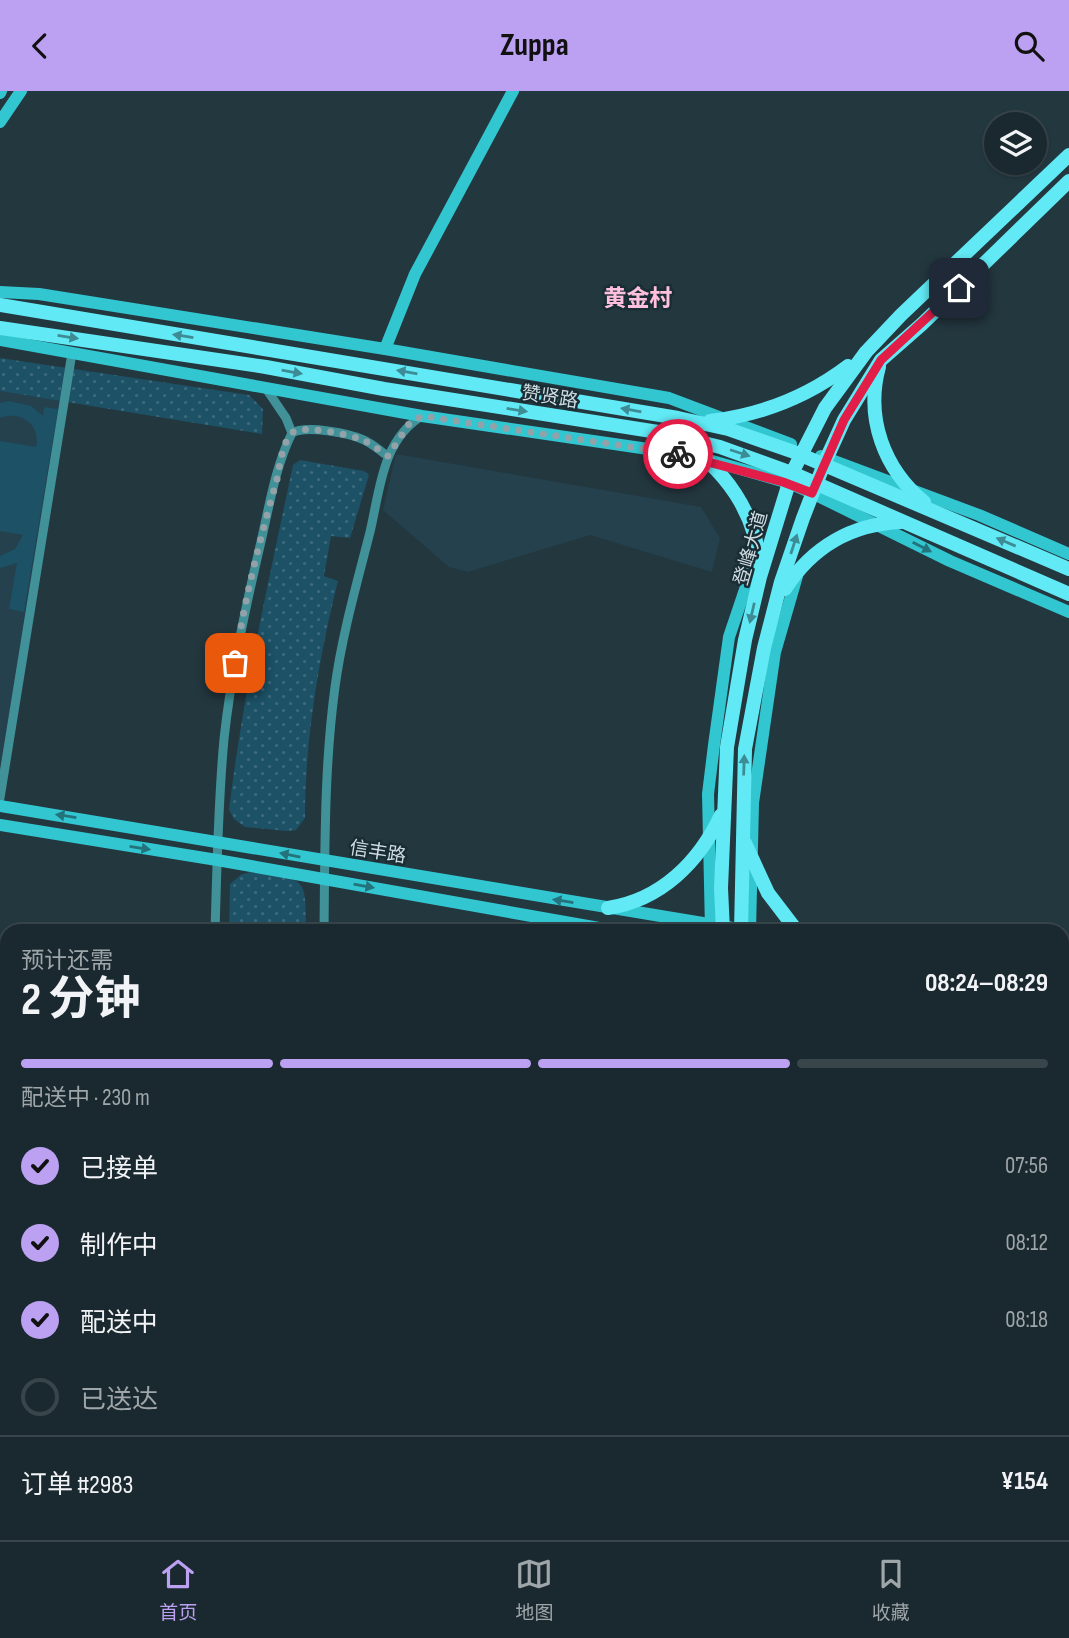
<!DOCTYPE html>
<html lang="zh">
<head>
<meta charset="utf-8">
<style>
	:root { --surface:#1a292f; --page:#27353b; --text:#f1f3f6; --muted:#9fa6aa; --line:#38454b; --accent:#bca0f2 }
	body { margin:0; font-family:"Sofia Sans Condensed","Noto Sans SC",sans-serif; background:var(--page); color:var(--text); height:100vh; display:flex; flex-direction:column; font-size:26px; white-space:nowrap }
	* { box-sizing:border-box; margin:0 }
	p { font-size:23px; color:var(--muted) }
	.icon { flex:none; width:38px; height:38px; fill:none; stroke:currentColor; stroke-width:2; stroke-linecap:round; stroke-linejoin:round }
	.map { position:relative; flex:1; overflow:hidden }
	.details { position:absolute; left:0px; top:833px; width:1069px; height:616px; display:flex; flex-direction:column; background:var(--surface); border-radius:21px 21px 0 0; box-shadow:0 2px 5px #0004,0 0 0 2px var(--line) }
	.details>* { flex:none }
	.buttons { position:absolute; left:984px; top:21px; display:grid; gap:14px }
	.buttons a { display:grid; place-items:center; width:63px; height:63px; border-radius:50%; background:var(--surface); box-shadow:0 2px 5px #0004,0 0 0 2px var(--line); font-size:35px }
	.pin { position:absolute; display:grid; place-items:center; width:60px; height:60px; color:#fff; margin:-30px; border-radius:14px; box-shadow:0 4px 10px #0006 }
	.courier { position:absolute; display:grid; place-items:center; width:70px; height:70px; margin:-35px; border:5px solid #e11d48; border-radius:50%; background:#fff; color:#222; box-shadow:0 2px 9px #0007 }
	.headline em { font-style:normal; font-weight:700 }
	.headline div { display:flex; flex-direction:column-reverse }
	.headline { display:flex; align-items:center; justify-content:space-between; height:119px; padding:0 21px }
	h1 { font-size:46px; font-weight:700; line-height:52px }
	.bar { display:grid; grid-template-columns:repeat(4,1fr); gap:10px 7px; align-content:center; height:84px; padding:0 21px }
	.bar i { height:9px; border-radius:5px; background:var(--line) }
	.bar .selected { background:var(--accent) }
	.bar p { grid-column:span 4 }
	.line { display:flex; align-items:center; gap:18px; padding:0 21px; border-top:2px solid var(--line) }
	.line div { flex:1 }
	ol { padding:0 21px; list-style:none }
	li { display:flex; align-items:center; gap:21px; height:77px }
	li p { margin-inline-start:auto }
	li .icon { padding:7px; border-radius:50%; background:var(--accent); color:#111; stroke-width:4 }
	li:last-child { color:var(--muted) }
	li i { width:38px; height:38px; border:4px solid var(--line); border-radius:50% }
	header { display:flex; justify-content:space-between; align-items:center; height:91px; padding:0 21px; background:var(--accent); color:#111; font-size:32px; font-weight:700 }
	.menu { display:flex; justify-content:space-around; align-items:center; height:98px; border-top:2px solid var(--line); background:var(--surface); font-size:19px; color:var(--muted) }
	.menu a { display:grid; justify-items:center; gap:4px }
	.menu .selected { color:var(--accent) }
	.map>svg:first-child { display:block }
	.built { fill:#24414d }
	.grass { fill:url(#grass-dots) }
	.pitch { fill:#1c5166 }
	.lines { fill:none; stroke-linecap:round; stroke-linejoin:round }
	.street { stroke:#419198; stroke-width:9 }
	.secondary { stroke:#32c6d1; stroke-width:12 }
	.primary { stroke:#61eaf5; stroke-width:14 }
	.oneway { fill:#3d8c95 }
	.oneway2 { fill:#24727b }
	.done { stroke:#93a2a9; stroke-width:7; stroke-dasharray:0 12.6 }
	.route { stroke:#e11d48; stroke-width:9 }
	.labels { text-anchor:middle; stroke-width:5; stroke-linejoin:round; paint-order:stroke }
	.street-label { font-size:19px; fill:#d0dce2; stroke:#192d35 }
	.quarter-label { font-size:23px; font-weight:bold; fill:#fec0dd; stroke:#192d35 }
</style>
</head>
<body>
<header><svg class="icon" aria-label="back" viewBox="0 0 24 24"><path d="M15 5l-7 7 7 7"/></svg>Zuppa<svg class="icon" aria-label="search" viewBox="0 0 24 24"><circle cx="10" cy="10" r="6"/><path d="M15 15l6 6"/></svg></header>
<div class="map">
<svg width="1069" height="1449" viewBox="0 0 1069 1449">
	<defs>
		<pattern id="grass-dots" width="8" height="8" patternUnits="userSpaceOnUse" patternTransform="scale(1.75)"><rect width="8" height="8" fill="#1c5166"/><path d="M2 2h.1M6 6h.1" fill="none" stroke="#3c697c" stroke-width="1.8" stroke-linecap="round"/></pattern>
	</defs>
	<rect width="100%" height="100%" fill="#23373f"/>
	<g class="built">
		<path d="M0,300L63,310L0,677Z"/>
		<path d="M396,363L701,416L720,447L712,481L590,444L468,481L449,476L383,419Z"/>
	</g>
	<g class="grass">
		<path d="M0,267L249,304L263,318L262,343L0,300Z"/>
		<path d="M300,369L364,380L369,384L350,447L331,445L324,485L338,490C319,566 305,648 305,727L296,739L287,740L245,736L234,728L229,719C243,603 269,488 293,374Z"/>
		<path d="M252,781C306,790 306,783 306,840H229L230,793L242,783Z"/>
		<path d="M230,1442H306V1443L304,1449H231Z"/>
		<path d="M329,1442H685L681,1449H330Z"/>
	</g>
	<path class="pitch" d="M9,310L31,315L43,325L44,316L58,318L24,521L9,518L17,472L0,477V465L15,458L23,444L0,440V350L36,356C41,333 20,319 0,327V312Z"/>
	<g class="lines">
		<g class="street">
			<path d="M292,342C306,334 349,342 364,349C373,353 380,360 388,365"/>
			<path d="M0,707L72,262"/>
			<path d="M215,840C217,776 218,712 224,648C231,583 245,519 260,455C269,417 275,376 292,342L286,327L265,296"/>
			<path d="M324,840C325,759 324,677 335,596C342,544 357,492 370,441C380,399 382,349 422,325"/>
			<path d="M321,1442V1449"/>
			<path d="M216,1449V1442"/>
		</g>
		<g class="secondary">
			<path d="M0,2L1,0"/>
			<path d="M0,31L21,0"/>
			<path d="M0,201L39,203L385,258L669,307L791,353"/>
			<path d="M0,249L422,325L655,359L705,368L789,392L812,402L950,470L1069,521"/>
			<path d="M385,258L415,183L513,0"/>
			<path d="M821,365L979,424L1069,463"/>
			<path d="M0,715L751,840"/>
			<path d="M0,734L217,769L616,840"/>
			<path d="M711,838L708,703L714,654L729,546L758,460"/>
			<path d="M750,840L753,712L775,561L797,485"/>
			<path d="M1062,975L1069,978"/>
			<path d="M1062,995L1069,998"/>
			<path d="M0,1155L7,1156"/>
		</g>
		<g class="primary">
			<path d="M0,214L678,327L728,338L794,361L1069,478"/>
			<path d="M0,237L266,276L384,298L658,341L720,356L792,382L1069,503"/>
			<path d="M879,276C865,327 884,378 924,411"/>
			<path d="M710,330C761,324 807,306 848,275"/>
			<path d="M678,350C725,375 757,424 760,477"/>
			<path d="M785,498C812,456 852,433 901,431"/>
			<path d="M745,752L768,802L797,840"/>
			<path d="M608,817C661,809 699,771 721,724"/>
			<path d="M723,840L721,797L727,656L745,549L760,486L792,382L825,317L866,261L901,224L1069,64"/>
			<path d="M741,840L745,658L764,557L781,491L803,427L824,373L844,329L881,269L922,233L1069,90"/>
			<path d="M755,1442L757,1449"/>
			<path d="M705,1449L710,1442"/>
			<path d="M727,1449L728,1442"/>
		</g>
	</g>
	<defs><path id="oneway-solid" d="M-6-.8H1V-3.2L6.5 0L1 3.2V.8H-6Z" transform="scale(1.75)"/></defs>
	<g class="oneway">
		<use href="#oneway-solid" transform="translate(183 245) rotate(-171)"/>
		<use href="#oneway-solid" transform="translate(68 246) rotate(9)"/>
		<use href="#oneway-solid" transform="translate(292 281) rotate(10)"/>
		<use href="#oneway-solid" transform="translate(407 281) rotate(-170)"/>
		<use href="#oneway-solid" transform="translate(517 319) rotate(9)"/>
		<use href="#oneway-solid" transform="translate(631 319) rotate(-170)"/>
		<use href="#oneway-solid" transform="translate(740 362) rotate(18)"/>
		<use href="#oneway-solid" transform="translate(1006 451) rotate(-157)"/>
		<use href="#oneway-solid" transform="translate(794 453) rotate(-72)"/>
		<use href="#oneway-solid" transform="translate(752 522) rotate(103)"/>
		<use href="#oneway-solid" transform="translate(744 674) rotate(-88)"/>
	</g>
	<g class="oneway2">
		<use href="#oneway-solid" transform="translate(922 456) rotate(27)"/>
		<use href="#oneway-solid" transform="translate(66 725) rotate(-171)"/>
		<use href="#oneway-solid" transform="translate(140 757) rotate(9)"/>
		<use href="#oneway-solid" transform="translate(290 764) rotate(-169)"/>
		<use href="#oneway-solid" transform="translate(364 795) rotate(10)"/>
		<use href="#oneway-solid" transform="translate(563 810) rotate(-171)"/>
	</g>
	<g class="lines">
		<path class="done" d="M235,572C244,510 260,448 277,388C280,374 282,352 292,342C301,333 354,344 365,350C373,354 380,360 388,365L409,333L422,325L678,363"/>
		<path class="route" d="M678,363L783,391L812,402L844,329L881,269L959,197"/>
	</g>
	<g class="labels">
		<g class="street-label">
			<text transform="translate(550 305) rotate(9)" y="7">赞贤路</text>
			<text transform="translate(750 457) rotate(-74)" y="7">登峰大道</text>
			<text transform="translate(378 760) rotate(9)" y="7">信丰路</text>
		</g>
		<g class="quarter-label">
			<text x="638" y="215">黄金村</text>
		</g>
	</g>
</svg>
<div class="buttons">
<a><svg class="icon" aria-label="layers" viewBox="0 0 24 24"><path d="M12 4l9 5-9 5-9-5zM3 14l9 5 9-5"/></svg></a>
</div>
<div class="pin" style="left:235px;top:572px;background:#ea580c"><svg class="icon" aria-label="bag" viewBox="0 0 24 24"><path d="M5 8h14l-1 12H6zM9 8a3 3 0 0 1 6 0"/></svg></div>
<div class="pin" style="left:959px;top:197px;background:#1f2937"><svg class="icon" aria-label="home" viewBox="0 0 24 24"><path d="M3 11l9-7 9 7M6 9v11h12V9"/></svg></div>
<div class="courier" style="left:678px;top:363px"><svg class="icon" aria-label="bike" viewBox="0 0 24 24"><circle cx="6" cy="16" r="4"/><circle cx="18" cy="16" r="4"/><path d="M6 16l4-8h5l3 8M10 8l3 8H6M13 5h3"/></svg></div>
<section class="details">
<div class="headline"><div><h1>2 分钟</h1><p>预计还需</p></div><em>08:24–08:29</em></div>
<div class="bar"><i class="selected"></i><i class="selected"></i><i class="selected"></i><i></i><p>配送中 · 230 m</p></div>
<ol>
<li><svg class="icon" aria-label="check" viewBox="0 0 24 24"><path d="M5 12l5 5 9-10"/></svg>已接单<p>07:56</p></li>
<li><svg class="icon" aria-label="check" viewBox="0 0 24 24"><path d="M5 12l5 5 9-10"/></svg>制作中<p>08:12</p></li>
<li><svg class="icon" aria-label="check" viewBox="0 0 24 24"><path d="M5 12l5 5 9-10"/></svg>配送中<p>08:18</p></li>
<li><i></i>已送达</li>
</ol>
<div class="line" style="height:91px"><div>订单 #2983</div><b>¥154</b></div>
</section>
</div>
<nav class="menu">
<a class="selected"><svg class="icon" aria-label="home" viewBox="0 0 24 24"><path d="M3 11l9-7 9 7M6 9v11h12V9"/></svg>首页</a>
<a><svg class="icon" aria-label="map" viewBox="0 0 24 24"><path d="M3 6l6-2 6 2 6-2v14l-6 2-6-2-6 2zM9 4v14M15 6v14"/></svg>地图</a>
<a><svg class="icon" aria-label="saved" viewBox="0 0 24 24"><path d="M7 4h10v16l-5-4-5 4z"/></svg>收藏</a>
</nav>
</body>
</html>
